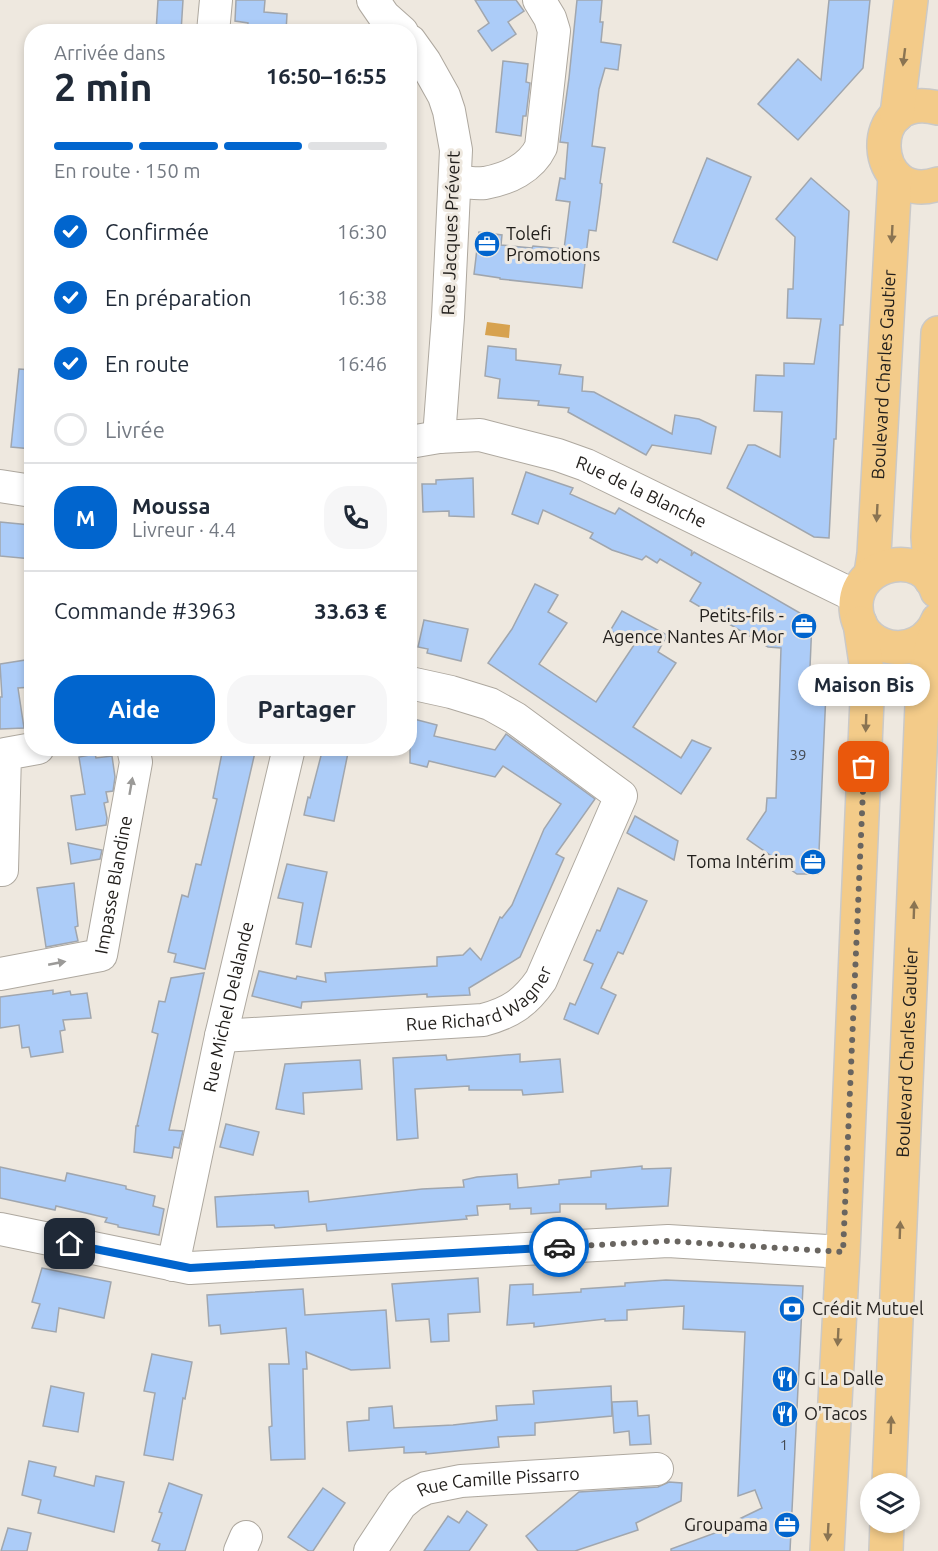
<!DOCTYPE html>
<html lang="fr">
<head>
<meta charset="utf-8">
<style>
	:root { --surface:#fff; --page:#f6f6f7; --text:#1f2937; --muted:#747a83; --line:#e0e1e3; --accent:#0165ce }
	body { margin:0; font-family:Ubuntu,sans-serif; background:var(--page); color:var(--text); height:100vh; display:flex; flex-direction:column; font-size:22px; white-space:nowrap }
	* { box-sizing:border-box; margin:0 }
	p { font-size:20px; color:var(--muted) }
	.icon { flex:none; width:33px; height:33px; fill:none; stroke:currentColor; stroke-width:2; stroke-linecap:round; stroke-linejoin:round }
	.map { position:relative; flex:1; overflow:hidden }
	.details { position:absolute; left:24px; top:24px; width:393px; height:732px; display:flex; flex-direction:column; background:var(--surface); border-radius:24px; box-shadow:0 3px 9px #0003 }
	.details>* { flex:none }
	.fabs { position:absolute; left:860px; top:1473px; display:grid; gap:12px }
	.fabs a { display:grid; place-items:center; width:60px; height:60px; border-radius:50%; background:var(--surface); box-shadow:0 3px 9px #0003; font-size:30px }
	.pin { position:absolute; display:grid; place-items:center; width:51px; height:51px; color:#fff; margin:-26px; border-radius:12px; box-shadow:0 3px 9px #0006 }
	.courier { position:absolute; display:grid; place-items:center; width:60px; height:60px; margin:-30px; border:4px solid #0165ce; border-radius:50%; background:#fff; color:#222; box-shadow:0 2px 8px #0007 }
	.bubble { position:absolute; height:42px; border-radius:21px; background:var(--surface); box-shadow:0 3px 9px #0003; font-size:20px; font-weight:700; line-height:42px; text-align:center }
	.summary em { font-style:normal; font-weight:700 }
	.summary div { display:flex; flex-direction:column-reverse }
	.summary { display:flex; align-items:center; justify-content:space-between; height:102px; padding:0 30px }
	h1 { font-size:39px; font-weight:700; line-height:45px }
	.bar { display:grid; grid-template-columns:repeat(4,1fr); gap:9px 6px; align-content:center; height:72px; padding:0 30px }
	.bar i { height:8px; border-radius:4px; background:var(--line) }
	.bar .current { background:var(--accent) }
	.bar p { grid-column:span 4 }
	.line { display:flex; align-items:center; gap:15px; padding:0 30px; border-top:2px solid var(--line) }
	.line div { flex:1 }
	.round { display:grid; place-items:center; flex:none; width:63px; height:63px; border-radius:24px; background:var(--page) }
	ol { padding:0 30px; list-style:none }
	li { display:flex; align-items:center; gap:18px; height:66px }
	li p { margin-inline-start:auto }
	li .icon { padding:6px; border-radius:50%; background:var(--accent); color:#fff; stroke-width:4 }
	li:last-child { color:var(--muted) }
	li i { width:33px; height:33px; border:3px solid var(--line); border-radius:50% }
	.action { display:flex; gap:12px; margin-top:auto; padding:12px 30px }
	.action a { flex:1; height:69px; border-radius:24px; background:var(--accent); color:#fff; font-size:24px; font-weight:700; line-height:69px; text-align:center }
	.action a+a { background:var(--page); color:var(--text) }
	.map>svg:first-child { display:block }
	.water { fill:#d7a24f }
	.building { fill:#acccf8; stroke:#a0a6ae; stroke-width:1.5 }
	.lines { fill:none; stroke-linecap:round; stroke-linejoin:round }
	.minor-casing { stroke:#aea89f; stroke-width:34 }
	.major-casing { stroke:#cac9c8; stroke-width:36 }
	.minor { stroke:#fff; stroke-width:32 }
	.major { stroke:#f3cb89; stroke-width:33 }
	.oneway { fill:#8a7452 }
	.oneway2 { fill:#9b9a98 }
	.done { stroke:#696560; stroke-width:6; stroke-dasharray:0 10.8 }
	.route { stroke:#0165ce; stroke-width:8 }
	.labels { text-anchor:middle; stroke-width:6; stroke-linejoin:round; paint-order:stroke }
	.number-label { font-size:15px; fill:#444a52 }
	.street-label { font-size:18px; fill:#211e1b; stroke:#eee8df }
	.poi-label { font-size:18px; fill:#211e1b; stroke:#eee8df; text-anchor:start }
</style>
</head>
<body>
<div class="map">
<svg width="938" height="1551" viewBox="0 0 938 1551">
	<rect width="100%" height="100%" fill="#eee8df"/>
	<path class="water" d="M487,322L510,325L509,338L485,335Z"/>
	<g class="building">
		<path d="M158,0H183L181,32H156Z"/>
		<path d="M236,0H265L264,12L287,14L286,32H247L248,23L235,21Z"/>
		<path d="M475,0H516L524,11L508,22L516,34L492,51L478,31L489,23Z"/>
		<path d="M577,0H602L600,22H603L601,42L621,45L618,70L605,68L599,89L592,146L605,148L600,183L602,184L601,194L596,231L589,230L582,288L500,279V278L474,274L479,232L502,235L501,245L532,248L533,246L564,249L570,202L556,200L560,178L565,179L568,143L560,142L569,78Z"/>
		<path d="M829,0H870L863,68L798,140L758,104L798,59L821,80Z"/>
		<path d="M503,61L528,64L526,82L530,83L526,116H523L521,136L496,132Z"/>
		<path d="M707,158L751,177L717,260L673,242Z"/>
		<path d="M811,178L849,211L843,325H840L836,439H834L829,538L814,537L727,488L748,445H755L780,457L782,412L754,411L756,375L784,376V363L814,364L821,319L787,318L788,289H793L795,237L776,219Z"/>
		<path d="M488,346L516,349V360L561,365L559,374L583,377L582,391L594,392L672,434L675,415L699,419L716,427L711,454L652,445L646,455L568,412L569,408L538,405L539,401L498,398L500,379L485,376Z"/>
		<path d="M19,369L32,370V449L11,447Z"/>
		<path d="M526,472L573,488L570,494L615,514L619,508L692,551L691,556L694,552L812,620L810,668L827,669L818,874H797L747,839L766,811L767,798H776L781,648L768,647L690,601L701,583L660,559L657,563L646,556L642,560L612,550L590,538L593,533L543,510L538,524L512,514Z"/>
		<path d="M473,478L474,517L449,516V511L423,512L422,484H436V480Z"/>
		<path d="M0,522L30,525L29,527L32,528V559L0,556Z"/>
		<path d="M535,584L558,595L548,612L567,623L539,664L596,702L636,642L610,631L622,611L667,635L658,652L676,663L633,727L681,758L692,740L711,748L681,794L488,663L512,629Z"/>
		<path d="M424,620L468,629L461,661L427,653L428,649L418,647Z"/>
		<path d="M32,659V687L18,688L24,728L0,729V697H2L0,664Z"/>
		<path d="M410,718L437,725L434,736L495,750L506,734L595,799L556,854L564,858L520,957L469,988L470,995L427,997V994L302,1002L301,1008L252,996L259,971L296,979L297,976L326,982L325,973L437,966V957L463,955L470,948L481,960L500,917L502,918L512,905L544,829L561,804L503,766L495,777L429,761L427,767L410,763Z"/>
		<path d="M223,748H256L205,969L174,962L176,954L168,952L182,895L188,897L196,864L201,865L217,799L213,798Z"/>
		<path d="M323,748H349L334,821L304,815L308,797L310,798Z"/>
		<path d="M95,754L96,758L112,756L115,777L113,791L106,792L108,802L104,803L107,818L106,825L76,830L71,796L85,794L79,757Z"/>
		<path d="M635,816L678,841L674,860L627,833Z"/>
		<path d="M68,843L102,850L100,859L71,864Z"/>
		<path d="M287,864L327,872L311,947L296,944L303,903L278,898Z"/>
		<path d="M74,883L78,926L75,927L78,941L46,947L37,888Z"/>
		<path d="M618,888L647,901L623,954L618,952L601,988L616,995L598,1034L564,1019L570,1003L575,1005L593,964L584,960L597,930L600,931Z"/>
		<path d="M204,973L169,1130L183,1131L179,1148L174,1147L172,1158L134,1152L136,1126H139L137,1125L158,1034L152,1032L159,1001L165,1002L171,978Z"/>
		<path d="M53,990V994L70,991L71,995L87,993L91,1018L63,1020L65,1030L60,1031L63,1052L31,1057L29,1047L22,1048L19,1025L0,1028V997Z"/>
		<path d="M520,1054V1062L560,1059L563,1092L523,1095L522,1090H469V1086L415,1089L418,1138L397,1140L393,1058L446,1055L447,1060Z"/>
		<path d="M360,1060L362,1089L303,1093L304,1114L276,1109L285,1064Z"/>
		<path d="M226,1124L259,1132L253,1155L220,1147Z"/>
		<path d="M642,1166V1169L671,1168L668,1206L606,1209V1204H560V1212L531,1214V1208L510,1209V1204L477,1206L478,1215L466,1216L467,1219L327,1231L326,1224L275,1228L274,1225L217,1227L215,1197L308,1191L309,1202L422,1189L464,1187L463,1180L477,1177L517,1174L518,1188L559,1184V1180L591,1177V1171Z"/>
		<path d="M0,1167L65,1181L67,1173L126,1186V1189L155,1196L153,1206L164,1209L159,1235L118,1227V1225L105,1222L107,1218L56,1206L55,1210L0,1198Z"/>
		<path d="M42,1268L111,1282L104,1318L59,1308L56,1332L32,1328L40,1304L32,1302Z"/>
		<path d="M478,1278L480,1312L448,1314L449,1341L431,1342L429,1319L396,1321L392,1284Z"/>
		<path d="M666,1280L803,1286L790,1551H671V1549L737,1525V1520L762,1508L755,1490L738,1496L745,1332L683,1329L684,1306L627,1310V1320L605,1321V1319L534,1327V1323L507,1325L510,1285L533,1284V1295L581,1292V1289L625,1286V1283Z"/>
		<path d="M303,1289L305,1315L386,1310L390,1368L351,1370L306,1352L307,1369H303L305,1459L271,1460L269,1427L272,1426L269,1364H289L286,1328L221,1334L220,1325L209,1326L207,1295Z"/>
		<path d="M152,1354L192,1362L185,1399L183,1398L173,1460L144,1455L155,1393L144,1391Z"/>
		<path d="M51,1386L84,1393L78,1432L43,1426Z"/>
		<path d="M611,1386L612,1416L535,1423V1435L498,1437L499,1447L426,1454V1452L404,1453V1447L349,1451L347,1422L369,1420V1408L392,1406L394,1428L453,1425L497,1420L496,1406L534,1404L533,1391Z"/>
		<path d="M637,1401L638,1416L649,1415L651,1444L630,1445L629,1431L614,1433L612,1402Z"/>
		<path d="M29,1461L56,1467L54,1476L94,1486L96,1476L124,1482L114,1532L38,1513L41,1500L22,1495Z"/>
		<path d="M669,1482L682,1483L681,1501L636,1523L638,1530L575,1551H538L526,1536L579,1492L658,1487Z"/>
		<path d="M169,1483L202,1495L185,1551H158L160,1544L152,1541L162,1513L159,1512Z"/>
		<path d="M323,1488L345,1503L313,1551H309L288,1537Z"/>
		<path d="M467,1511L487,1525L469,1551H424L448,1516L459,1523Z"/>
		<path d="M8,1528L31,1533L27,1551H1Z"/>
	</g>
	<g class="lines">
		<defs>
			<g id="minor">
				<path d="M373,0L384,16L402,32"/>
				<path d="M213,32L216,0"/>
				<path d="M410,41L425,62L444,96L449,111L456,150L448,317L439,437"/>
				<path d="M456,182C466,182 476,184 485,183C508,179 531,168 541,147L554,31L550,18L539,0"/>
				<path id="s1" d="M410,442L439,437L480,435L558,455L586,465L857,597"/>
				<path d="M0,486L32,491"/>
				<path d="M0,870H2L5,754L38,748"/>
				<path id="s2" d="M0,974L101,955L136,762L133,748"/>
				<path id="s3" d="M221,1036L483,1020C510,1013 525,1003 541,980L621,796L515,718L490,704L451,692L410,683"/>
				<path d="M0,1229L190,1268L668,1241L843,1252"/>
				<path id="s4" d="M173,1265L221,1036L289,748"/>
				<path d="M240,1551L246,1537"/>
				<path id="s5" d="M370,1551L401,1504L412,1495L426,1488L461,1481L657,1469"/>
			</g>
			<g id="major">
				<path d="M938,108C862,89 870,207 938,184"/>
				<path d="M897,115L911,0"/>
				<path id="s6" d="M871,574L874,554L895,176"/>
				<path d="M931,580L928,537L938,333"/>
				<path d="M937,591C924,548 858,561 856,604C855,653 920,664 938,620"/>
				<path id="s7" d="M889,1484L923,681L938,623"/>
				<path d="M827,1551L843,1252L868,677L860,623"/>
				<path d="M886,1551L887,1522"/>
			</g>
		</defs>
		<use href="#minor" class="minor-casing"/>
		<use href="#major" class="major-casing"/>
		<use href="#minor" class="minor"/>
		<use href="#major" class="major"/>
	</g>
	<defs><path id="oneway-solid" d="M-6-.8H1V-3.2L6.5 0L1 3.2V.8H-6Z" transform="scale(1.5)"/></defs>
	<g class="oneway">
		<use href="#oneway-solid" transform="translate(904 57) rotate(97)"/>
		<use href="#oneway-solid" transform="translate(892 234) rotate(93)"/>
		<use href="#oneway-solid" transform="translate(877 513) rotate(93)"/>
		<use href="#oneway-solid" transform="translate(866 723) rotate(92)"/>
		<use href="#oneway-solid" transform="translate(914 910) rotate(-88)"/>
		<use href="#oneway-solid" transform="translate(900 1230) rotate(-88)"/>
		<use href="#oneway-solid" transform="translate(838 1337) rotate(93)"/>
		<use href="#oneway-solid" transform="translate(891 1425) rotate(-88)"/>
		<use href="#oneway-solid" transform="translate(828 1532) rotate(93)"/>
	</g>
	<g class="oneway2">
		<use href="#oneway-solid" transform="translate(131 786) rotate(-80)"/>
		<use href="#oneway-solid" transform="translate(57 963) rotate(-11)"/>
	</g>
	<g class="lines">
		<path class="done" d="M559,1247L668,1241L843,1252L864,767"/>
		<path class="route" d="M70,1244L190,1268L559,1247"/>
	</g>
	<defs>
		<symbol id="office-disc" viewBox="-11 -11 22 22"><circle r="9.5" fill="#0165ce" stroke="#eee8df"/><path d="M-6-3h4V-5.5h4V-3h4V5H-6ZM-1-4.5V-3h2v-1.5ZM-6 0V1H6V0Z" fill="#fff"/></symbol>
		<symbol id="bank-disc" viewBox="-11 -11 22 22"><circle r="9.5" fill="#0165ce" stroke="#eee8df"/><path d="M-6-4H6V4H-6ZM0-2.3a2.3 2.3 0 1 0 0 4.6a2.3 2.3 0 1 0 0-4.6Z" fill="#fff"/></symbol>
		<symbol id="restaurant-disc" viewBox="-11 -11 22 22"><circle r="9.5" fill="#0165ce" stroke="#eee8df"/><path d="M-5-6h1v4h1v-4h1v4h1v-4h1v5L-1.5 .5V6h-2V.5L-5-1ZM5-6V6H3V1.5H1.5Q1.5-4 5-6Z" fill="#fff"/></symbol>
	</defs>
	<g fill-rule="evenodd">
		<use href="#office-disc" x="472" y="229" width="30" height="30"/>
		<use href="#office-disc" x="789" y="611" width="30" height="30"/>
		<use href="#office-disc" x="798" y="847" width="30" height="30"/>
		<use href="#bank-disc" x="777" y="1294" width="30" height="30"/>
		<use href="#restaurant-disc" x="770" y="1364" width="30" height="30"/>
		<use href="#restaurant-disc" x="770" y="1399" width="30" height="30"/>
		<use href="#office-disc" x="772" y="1510" width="30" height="30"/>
	</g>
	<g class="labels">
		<g class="number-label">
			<text x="798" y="760">39</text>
			<text x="784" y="1450">1</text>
		</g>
		<g class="street-label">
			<text transform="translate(451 233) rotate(-88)" y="6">Rue Jacques Prévert</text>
			<text dy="6" stroke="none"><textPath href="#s6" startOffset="200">Boulevard Charles Gautier</textPath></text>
			<text dy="6" stroke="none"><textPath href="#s1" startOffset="242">Rue de la Blanche</textPath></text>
			<text dy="6" stroke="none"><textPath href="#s2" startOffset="174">Impasse Blandine</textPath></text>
			<text dy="6" stroke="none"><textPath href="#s3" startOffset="267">Rue Richard Wagner</textPath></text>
			<text dy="6" stroke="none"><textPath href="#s4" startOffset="264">Rue Michel Delalande</textPath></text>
			<text dy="6" stroke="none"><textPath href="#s7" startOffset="432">Boulevard Charles Gautier</textPath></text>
			<text dy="6" stroke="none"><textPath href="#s5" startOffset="159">Rue Camille Pissarro</textPath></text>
		</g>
		<g class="poi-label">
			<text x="506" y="240">Tolefi<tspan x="506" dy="21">Promotions</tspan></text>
			<text x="784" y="622" text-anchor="end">Petits-fils -<tspan x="784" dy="21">Agence Nantes Ar Mor</tspan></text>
			<text x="794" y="868" text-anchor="end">Toma Intérim</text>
			<text x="812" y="1315">Crédit Mutuel</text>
			<text x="804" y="1385">G La Dalle</text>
			<text x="804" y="1420">O'Tacos</text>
			<text x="768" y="1531" text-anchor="end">Groupama</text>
		</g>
	</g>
</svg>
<div class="fabs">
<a><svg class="icon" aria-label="layers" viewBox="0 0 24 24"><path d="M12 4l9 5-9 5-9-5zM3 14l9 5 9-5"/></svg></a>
</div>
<div class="pin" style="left:864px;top:767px;background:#ea580c"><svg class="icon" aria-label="bag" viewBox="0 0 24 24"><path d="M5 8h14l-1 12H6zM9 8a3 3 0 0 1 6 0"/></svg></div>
<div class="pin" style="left:70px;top:1244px;background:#1f2937"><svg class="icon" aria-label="home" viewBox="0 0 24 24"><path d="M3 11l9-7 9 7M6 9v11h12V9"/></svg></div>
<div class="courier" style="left:559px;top:1247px"><svg class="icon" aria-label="car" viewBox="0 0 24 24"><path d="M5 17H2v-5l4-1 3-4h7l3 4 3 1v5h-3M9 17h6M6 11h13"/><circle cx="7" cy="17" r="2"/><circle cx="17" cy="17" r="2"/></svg></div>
<div class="bubble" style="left:798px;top:664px;width:132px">Maison Bis</div>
<section class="details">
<div class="summary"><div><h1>2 min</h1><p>Arrivée dans</p></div><em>16:50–16:55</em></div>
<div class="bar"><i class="current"></i><i class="current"></i><i class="current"></i><i></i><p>En route · 150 m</p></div>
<ol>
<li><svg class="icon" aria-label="check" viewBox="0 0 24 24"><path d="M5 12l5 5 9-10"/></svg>Confirmée<p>16:30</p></li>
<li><svg class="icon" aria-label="check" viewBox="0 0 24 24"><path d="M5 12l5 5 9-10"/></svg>En préparation<p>16:38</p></li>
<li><svg class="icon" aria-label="check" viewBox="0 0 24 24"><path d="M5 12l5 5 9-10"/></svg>En route<p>16:46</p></li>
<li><i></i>Livrée</li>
</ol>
<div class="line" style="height:108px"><b class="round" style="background:var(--accent);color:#fff">M</b><div><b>Moussa</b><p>Livreur · 4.4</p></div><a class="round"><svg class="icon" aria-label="phone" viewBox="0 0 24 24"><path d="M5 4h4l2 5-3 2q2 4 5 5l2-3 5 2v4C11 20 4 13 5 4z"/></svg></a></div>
<div class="line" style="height:78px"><div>Commande #3963</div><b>33.63 €</b></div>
<div class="action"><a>Aide</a><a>Partager</a></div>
</section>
</div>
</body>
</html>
